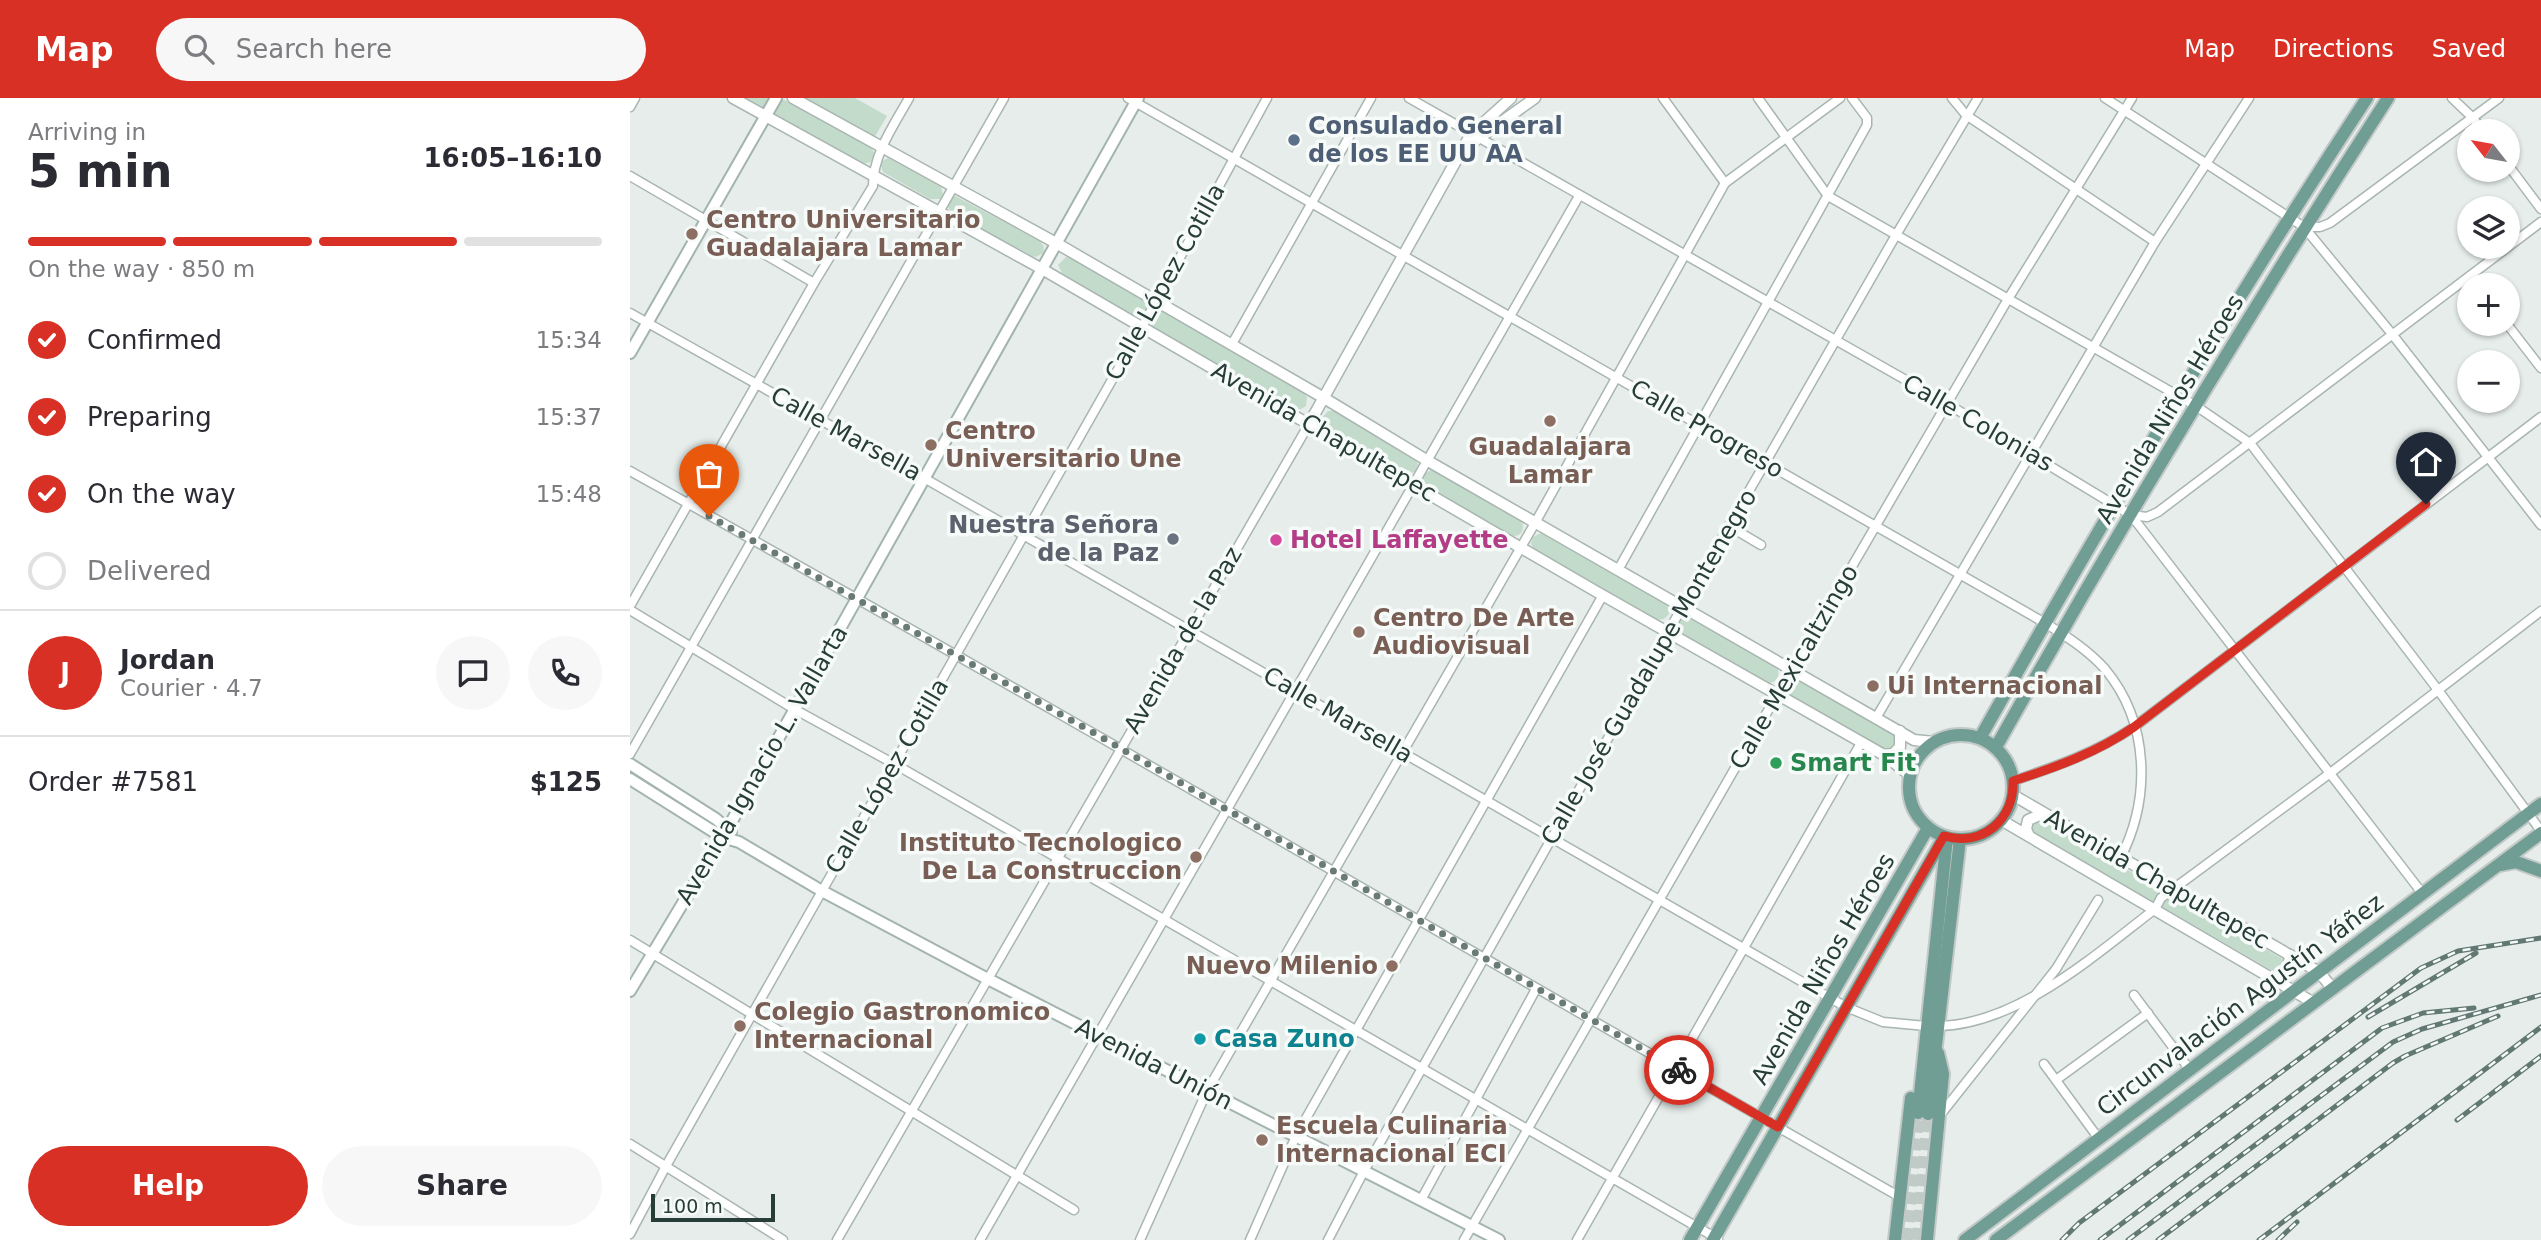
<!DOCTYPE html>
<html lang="en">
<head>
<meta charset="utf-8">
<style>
	:root { --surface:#fff; --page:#f7f7f7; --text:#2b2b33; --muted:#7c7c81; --line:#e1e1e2; --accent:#d93025 }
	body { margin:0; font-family:"DejaVu Sans",sans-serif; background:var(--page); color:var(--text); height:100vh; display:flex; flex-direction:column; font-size:26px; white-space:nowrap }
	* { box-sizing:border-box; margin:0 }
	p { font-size:23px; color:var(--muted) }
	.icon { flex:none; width:38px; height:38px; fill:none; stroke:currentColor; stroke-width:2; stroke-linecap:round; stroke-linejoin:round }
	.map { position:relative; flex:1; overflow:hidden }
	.side { display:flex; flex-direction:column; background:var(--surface); width:630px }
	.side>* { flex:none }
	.needle { width:46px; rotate:301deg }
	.fabs { position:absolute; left:1827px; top:21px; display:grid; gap:14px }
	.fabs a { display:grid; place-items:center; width:63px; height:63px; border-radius:50%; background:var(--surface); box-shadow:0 2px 5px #0004; font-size:35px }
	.scale { position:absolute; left:21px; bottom:18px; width:124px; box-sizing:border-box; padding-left:7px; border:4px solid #273d38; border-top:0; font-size:19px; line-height:24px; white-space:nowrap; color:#273d38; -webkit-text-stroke:5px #f6faf8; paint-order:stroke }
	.pin { position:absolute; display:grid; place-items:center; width:60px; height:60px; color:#fff; margin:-72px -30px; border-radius:50% 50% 50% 0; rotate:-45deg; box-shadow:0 0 7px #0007 }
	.pin .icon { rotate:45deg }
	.courier { position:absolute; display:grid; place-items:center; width:70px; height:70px; margin:-35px; border:5px solid #d93025; border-radius:50%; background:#fff; color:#222; box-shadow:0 2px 9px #0007 }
	.overview em { font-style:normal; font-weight:700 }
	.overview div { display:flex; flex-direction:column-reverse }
	.overview { display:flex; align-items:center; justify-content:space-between; height:119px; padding:0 28px }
	h1 { font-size:46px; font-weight:700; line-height:52px }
	.bar { display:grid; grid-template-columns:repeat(4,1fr); gap:10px 7px; align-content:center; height:84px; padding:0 28px }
	.bar i { height:9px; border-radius:5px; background:var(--line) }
	.bar .selected { background:var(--accent) }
	.bar p { grid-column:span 4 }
	.line { display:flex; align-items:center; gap:18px; padding:0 28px; border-top:2px solid var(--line) }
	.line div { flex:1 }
	.round { display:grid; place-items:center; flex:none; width:74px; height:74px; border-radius:37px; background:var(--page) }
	ol { padding:0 28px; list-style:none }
	li { display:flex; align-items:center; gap:21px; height:77px }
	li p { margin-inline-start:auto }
	li .icon { padding:7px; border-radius:50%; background:var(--accent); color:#fff; stroke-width:4 }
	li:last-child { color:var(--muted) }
	li i { width:38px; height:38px; border:4px solid var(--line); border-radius:50% }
	.primary-button { display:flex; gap:14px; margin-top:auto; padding:14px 28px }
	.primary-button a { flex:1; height:80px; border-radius:42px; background:var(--accent); color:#fff; font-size:28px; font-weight:700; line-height:80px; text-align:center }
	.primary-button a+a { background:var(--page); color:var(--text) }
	header { display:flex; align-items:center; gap:42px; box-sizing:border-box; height:98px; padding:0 35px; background:var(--accent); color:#fff }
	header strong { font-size:33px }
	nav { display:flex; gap:38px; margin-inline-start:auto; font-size:24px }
	.search { width:490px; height:63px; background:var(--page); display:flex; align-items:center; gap:18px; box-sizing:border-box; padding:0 24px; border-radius:38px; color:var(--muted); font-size:26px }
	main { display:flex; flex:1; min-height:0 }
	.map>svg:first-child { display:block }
	.green { fill:#c2dbca }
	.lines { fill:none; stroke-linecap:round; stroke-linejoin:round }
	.primary-tunnel { stroke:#c0cac6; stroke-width:12; stroke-dasharray:12 6; stroke-linecap:butt }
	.minor-casing { stroke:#a9b5b1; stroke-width:11 }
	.tertiary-casing { stroke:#a9b5b1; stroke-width:13 }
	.secondary-casing { stroke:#a3b4af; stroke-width:14 }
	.primary-casing { stroke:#c3c9c7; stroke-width:16 }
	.minor { stroke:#fff; stroke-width:8 }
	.tertiary { stroke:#fff; stroke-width:10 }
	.secondary { stroke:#fff; stroke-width:10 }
	.primary { stroke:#709d94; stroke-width:12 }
	.rail-casing { stroke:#627873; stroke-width:5 }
	.rail { stroke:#f6faf8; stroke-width:2.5; stroke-dasharray:8; stroke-linecap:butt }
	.done { stroke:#6a7b76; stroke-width:7; stroke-dasharray:0 12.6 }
	.route { stroke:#d93025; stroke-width:9 }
	.service-dot { fill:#5c6f8a; stroke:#f6faf8; stroke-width:2.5 }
	.education-dot { fill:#8d6e63; stroke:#f6faf8; stroke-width:2.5 }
	.worship-dot { fill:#6b7280; stroke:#f6faf8; stroke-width:2.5 }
	.hotel-dot { fill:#d1479c; stroke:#f6faf8; stroke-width:2.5 }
	.leisure-dot { fill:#2e9e5b; stroke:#f6faf8; stroke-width:2.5 }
	.culture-dot { fill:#0f9aa8; stroke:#f6faf8; stroke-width:2.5 }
	.labels { text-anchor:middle; stroke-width:7; stroke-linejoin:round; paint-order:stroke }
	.service-label { font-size:24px; font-weight:bold; fill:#4e5e75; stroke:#f6faf8; text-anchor:start }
	.education-label { font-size:24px; font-weight:bold; fill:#785e54; stroke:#f6faf8; text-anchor:start }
	.street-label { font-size:24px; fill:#273d38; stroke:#f6faf8 }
	.worship-label { font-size:24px; font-weight:bold; fill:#5b616d; stroke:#f6faf8; text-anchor:end }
	.hotel-label { font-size:24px; font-weight:bold; fill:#b23c85; stroke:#f6faf8; text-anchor:start }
	.leisure-label { font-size:24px; font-weight:bold; fill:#27864d; stroke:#f6faf8; text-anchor:start }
	.culture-label { font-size:24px; font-weight:bold; fill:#0d838f; stroke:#f6faf8; text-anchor:start }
</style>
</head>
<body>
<header>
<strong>Map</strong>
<div class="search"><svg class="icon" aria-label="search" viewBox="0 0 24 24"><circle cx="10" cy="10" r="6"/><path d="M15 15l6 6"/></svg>Search here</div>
<nav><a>Map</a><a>Directions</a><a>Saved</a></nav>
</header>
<main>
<section class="side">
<div class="overview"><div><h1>5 min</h1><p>Arriving in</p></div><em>16:05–16:10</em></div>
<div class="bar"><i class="selected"></i><i class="selected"></i><i class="selected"></i><i></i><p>On the way · 850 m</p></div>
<ol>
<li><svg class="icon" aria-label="check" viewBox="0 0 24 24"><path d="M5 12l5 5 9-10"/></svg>Confirmed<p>15:34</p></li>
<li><svg class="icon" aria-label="check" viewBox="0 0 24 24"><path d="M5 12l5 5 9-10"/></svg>Preparing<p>15:37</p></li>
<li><svg class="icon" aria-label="check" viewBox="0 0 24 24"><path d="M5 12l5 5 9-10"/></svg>On the way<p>15:48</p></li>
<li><i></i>Delivered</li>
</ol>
<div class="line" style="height:126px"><b class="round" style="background:var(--accent);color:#fff">J</b><div><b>Jordan</b><p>Courier · 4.7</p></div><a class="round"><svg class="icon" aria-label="chat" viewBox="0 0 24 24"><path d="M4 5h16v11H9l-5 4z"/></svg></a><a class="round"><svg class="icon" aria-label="phone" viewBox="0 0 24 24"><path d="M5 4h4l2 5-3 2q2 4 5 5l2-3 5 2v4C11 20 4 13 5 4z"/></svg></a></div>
<div class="line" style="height:91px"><div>Order #7581</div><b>$125</b></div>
<div class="primary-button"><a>Help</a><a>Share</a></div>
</section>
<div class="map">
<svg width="1911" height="1142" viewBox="0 0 1911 1142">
	<rect width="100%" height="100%" fill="#e6edea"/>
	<g class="green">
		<path d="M116,0H151L241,50L245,56C244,63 240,66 233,65Z"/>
		<path d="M174,0H225L257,18L244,40Z"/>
		<path d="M258,60L311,89L313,97L310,101H300L253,74L250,64Z"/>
		<path d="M325,98L410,143L414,149L413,155L406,159L402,158L321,114L317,107L321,99Z"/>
		<path d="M436,159H441L673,294L677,299L676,308L671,311H663L432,175L428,167Z"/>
		<path d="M698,313H704L784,360L788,366L786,373L777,377L694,330L692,320Z"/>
		<path d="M803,371L891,421C895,430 893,439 882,438L796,388L792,382L794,376Z"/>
		<path d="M913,434L1037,505L1039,516L1034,521L1027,522L903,450L901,445L903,439Z"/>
		<path d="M1055,518L1146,568C1152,577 1146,586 1136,585L1048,534L1047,525Z"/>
		<path d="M1166,581L1268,638L1270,644L1258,655L1159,598L1156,592L1158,586Z"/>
		<path d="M1410,721L1534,793L1528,797L1524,805L1402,734L1399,726Z"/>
		<path d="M1542,797L1656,863L1658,867L1648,876L1531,808L1534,802Z"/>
	</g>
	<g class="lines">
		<g class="primary-tunnel">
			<path d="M1277,1142L1288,1015"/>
			<path d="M1288,1142L1298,1016"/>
		</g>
		<defs>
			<g id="minor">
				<path d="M498,0L1415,525C1436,538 1458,552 1475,571C1520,625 1521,701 1490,761"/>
				<path d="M779,0L1311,302L1501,417L1792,795"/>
				<path d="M1033,0L1095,85"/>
				<path d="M1128,0L1198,98L1566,308L1620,345L1808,592L1911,733"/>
				<path d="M1322,0L1336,17L1525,144"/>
				<path d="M1475,0L1674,129L1762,236L1911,427"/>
				<path d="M1822,0L1842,19L1853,33"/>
				<path d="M0,9L5,0"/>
				<path d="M1878,67L1911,111"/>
				<path d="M0,78L184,185"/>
				<path d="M1674,129H1690L1700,125L1869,0"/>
				<path d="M1840,178L1847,187"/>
				<path d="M0,215L294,380L1216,909L1253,924L1296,928"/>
				<path d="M1877,226L1911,270"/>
				<path d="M602,246L741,0"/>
				<path d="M0,373C426,611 847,857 1270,1099"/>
				<path d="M1501,417L1517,419L1528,414L1911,124"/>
				<path d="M1099,428L1131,447"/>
				<path d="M988,472L1237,27V20L1222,0"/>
				<path d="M0,508L184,185L243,88C243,56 264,27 279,0"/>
				<path d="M0,512L164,611L268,668L1088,1141"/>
				<path d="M1246,620L1525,144L1619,0"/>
				<path d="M0,656L374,0"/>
				<path d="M1383,683C1427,668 1465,655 1504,629L1911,319"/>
				<path d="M0,842L444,1112"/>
				<path d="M1504,897L1560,972"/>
				<path d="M1308,928C1387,927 1465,857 1525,811L1531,800L1699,676L1911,513"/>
				<path d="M1414,966L1469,1041"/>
				<path d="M1426,982L1518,915"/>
				<path d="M1311,1016L1426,871L1468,802"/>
				<path d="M0,1046L153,1142"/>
				<path d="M791,1102L906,891"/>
				<path d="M0,1136L36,1068L512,229L637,0"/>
				<path d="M207,1142L679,326"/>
				<path d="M350,1142L949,98"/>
				<path d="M510,1142L577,993L905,425L1095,85L1210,0"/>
				<path d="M620,1142L666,1038L973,497"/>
				<path d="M698,1142L734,1073L1038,534L1266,137L1348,0"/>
				<path d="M834,1142L1147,597L1378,201L1502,0"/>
				<path d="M947,1142L1231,645"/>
			</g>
			<g id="tertiary">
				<path d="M103,0L412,171L967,494L1254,657L1280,677"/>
				<path d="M163,0L426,145L694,300L798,363L1284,642L1304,644"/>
				<path d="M835,50L905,0"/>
				<path d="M679,326L841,36L881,0"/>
				<path d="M1254,657L1263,656L1270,649V633"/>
				<path d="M1383,697L1689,874L1703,891"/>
				<path d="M1371,722L1684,905"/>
				<path d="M1399,738L1396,731L1398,722L1412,716"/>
				<path d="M1646,882L1658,873L1660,857"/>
			</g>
			<g id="secondary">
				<path d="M0,255L146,0"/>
				<path d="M0,666L86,721L101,734"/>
				<path d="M0,681L92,739L109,744L192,793L352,878L869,1142"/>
				<path d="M0,893L98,730L508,0"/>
			</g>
			<g id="primary">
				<circle cx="1331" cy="689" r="52"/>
				<path d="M1350,640C1472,423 1600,208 1737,0"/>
				<path d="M1366,649C1490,429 1621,212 1758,0"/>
				<path d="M1870,767L1886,764L1911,773"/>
				<path d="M1288,1015L1317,740"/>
				<path d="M1298,1016L1330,741"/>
				<path d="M1060,1142L1298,730"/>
				<path d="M1083,1142L1314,739"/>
				<path d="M1265,1142L1281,1000"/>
				<path d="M1297,1142L1313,976L1308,955"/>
				<path d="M1335,1142L1911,706"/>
				<path d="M1366,1142L1911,735"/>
			</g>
		</defs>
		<use href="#minor" class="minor-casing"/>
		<use href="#tertiary" class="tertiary-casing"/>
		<use href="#secondary" class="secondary-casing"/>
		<use href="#primary" class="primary-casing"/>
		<use href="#minor" class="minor"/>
		<use href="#tertiary" class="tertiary"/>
		<use href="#secondary" class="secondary"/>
		<use href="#primary" class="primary"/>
		<defs>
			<g id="rail">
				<path d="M1738,919L1846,855"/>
				<path d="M1827,1022L1911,958"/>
				<path d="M1432,1142L1449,1125L1791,870L1828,853L1911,840"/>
				<path d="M1470,1142L1752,930L1793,915L1844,910"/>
				<path d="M1498,1142L1763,944L1792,931L1911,897"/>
				<path d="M1528,1142L1763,965L1775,958L1868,918"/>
				<path d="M1629,1142L1911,929"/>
				<path d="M1648,1142L1667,1124"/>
			</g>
		</defs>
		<use href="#rail" class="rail-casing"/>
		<use href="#rail" class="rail"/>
	</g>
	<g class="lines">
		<path class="done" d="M79,418L464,635L1049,972"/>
		<path class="route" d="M1049,972L1148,1029L1314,738C1353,749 1384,722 1383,683C1426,669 1466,655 1504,629L1796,406"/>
	</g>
	<circle class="service-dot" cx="664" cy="42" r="7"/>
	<g class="education-dot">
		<circle cx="62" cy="136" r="7"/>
		<circle cx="920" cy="323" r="7"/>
		<circle cx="301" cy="347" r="7"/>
		<circle cx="729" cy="534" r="7"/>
		<circle cx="1243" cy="588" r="7"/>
		<circle cx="566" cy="759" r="7"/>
		<circle cx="762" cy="868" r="7"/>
		<circle cx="110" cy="928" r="7"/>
		<circle cx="632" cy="1042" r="7"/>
	</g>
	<circle class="worship-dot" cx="543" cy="441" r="7"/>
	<circle class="hotel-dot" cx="646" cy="442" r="7"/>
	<circle class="leisure-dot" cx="1146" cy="665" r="7"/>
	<circle class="culture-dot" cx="570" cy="941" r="7"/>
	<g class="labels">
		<g class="service-label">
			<text x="678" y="36">Consulado General<tspan x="678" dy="28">de los EE UU AA</tspan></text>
		</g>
		<g class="education-label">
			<text x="76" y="130">Centro Universitario<tspan x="76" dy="28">Guadalajara Lamar</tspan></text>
			<text x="315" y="341">Centro<tspan x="315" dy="28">Universitario Une</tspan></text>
			<text x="920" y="357" text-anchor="middle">Guadalajara<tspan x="920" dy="28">Lamar</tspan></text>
			<text x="743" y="528">Centro De Arte<tspan x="743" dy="28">Audiovisual</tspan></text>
			<text x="1257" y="596">Ui Internacional</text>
			<text x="552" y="753" text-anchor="end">Instituto Tecnologico<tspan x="552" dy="28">De La Construccion</tspan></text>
			<text x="748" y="876" text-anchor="end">Nuevo Milenio</text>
			<text x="124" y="922">Colegio Gastronomico<tspan x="124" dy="28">Internacional</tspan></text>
			<text x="646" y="1036">Escuela Culinaria<tspan x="646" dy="28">Internacional ECI</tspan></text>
		</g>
		<g class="street-label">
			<text transform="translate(535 184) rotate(-61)" y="8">Calle López Cotilla</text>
			<text transform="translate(1540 311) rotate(-59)" y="8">Avenida Niños Héroes</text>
			<text transform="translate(1348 325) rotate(30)" y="8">Calle Colonias</text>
			<text transform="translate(1077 331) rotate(30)" y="8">Calle Progreso</text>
			<text transform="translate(694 334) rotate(30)" y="8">Avenida Chapultepec</text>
			<text transform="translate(216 336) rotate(29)" y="8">Calle Marsella</text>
			<text transform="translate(553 542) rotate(-60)" y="8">Avenida de la Paz</text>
			<text transform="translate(1019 569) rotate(-60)" y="8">Calle José Guadalupe Montenegro</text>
			<text transform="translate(1164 569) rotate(-60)" y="8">Calle Mexicaltzingo</text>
			<text transform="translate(708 617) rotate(30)" y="8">Calle Marsella</text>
			<text transform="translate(132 667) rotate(-60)" y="8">Avenida Ignacio L. Vallarta</text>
			<text transform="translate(257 678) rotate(-60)" y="8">Calle López Cotilla</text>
			<text transform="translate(1527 781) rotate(30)" y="8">Avenida Chapultepec</text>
			<text transform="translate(1193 871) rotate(-60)" y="8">Avenida Niños Héroes</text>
			<text transform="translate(1610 907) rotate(-37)" y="8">Circunvalación Agustín Yáñez</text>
			<text transform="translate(524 966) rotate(27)" y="8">Avenida Unión</text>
		</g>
		<g class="worship-label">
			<text x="529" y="435">Nuestra Señora<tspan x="529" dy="28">de la Paz</tspan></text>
		</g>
		<g class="hotel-label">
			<text x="660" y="450">Hotel Laffayette</text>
		</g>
		<g class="leisure-label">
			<text x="1160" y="673">Smart Fit</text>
		</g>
		<g class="culture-label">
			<text x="584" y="949">Casa Zuno</text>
		</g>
	</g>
</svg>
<div class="fabs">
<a><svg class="needle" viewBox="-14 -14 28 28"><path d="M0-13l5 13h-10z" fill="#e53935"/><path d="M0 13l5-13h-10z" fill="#7c7c81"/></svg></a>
<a><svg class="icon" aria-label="layers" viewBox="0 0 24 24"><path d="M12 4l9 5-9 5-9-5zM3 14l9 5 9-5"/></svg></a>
<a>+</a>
<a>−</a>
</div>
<div class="scale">100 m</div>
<div class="pin" style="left:79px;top:418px;background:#ea580c"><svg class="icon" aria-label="bag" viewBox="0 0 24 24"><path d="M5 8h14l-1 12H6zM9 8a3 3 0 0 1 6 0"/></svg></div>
<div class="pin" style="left:1796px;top:406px;background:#1f2937"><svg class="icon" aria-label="home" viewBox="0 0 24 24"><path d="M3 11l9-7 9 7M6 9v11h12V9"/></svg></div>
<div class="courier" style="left:1049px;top:972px"><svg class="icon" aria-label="bike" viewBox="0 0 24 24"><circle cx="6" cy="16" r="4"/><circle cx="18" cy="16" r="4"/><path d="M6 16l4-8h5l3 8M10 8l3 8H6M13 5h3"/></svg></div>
</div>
</main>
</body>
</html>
